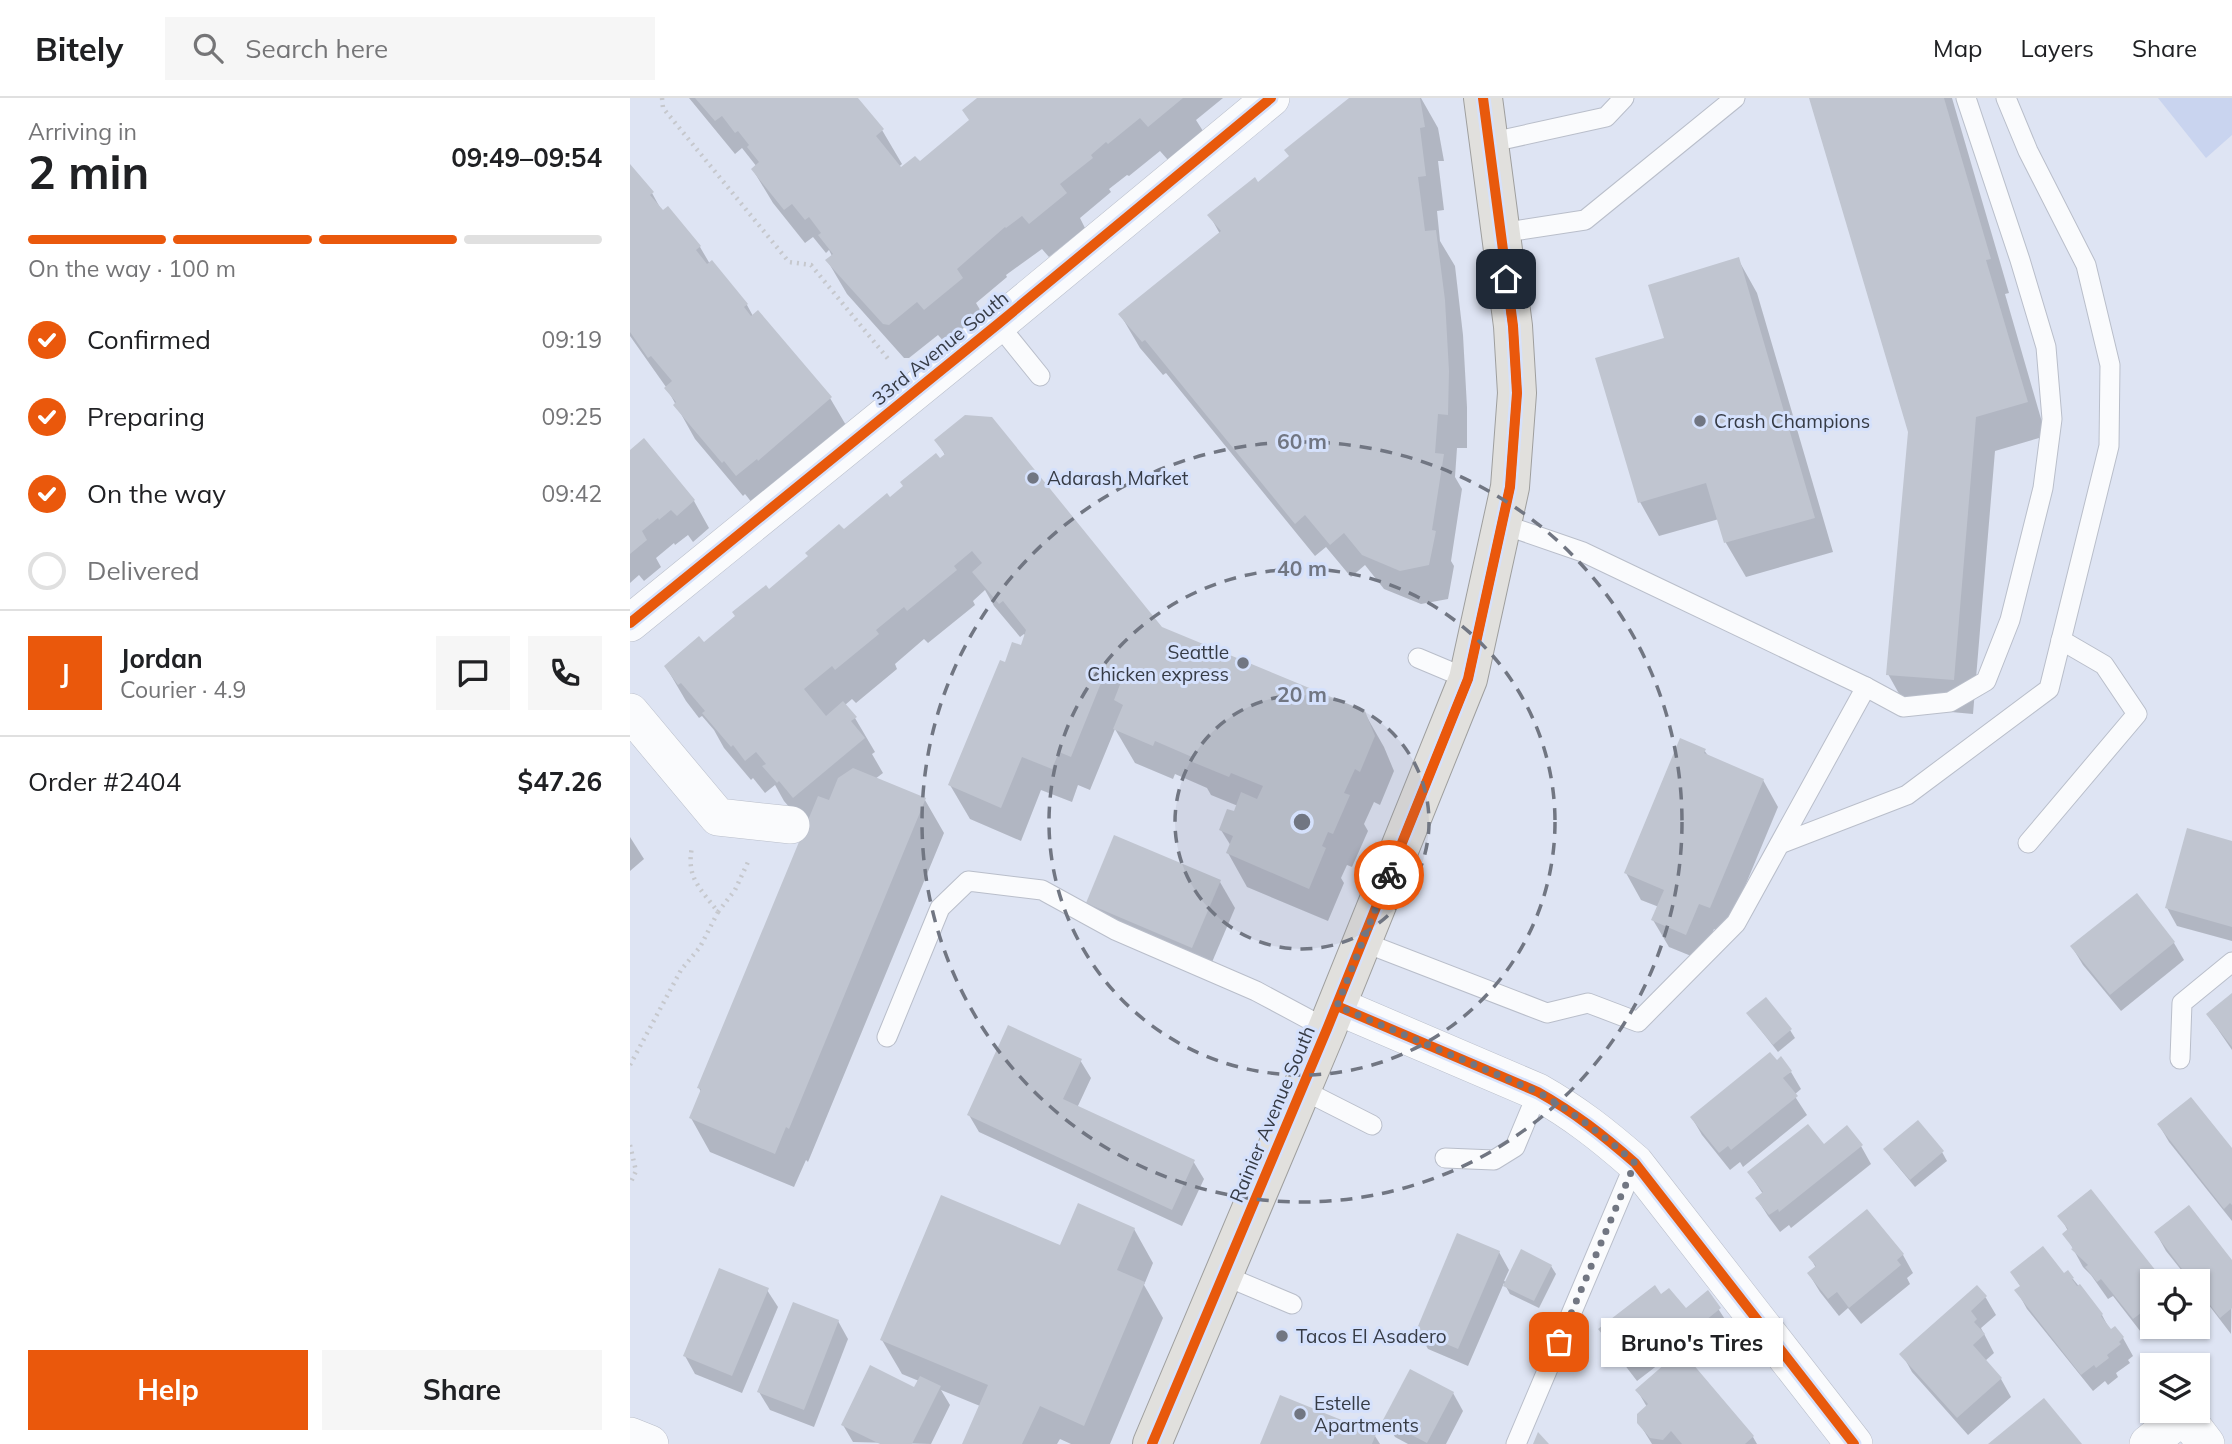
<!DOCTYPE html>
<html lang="en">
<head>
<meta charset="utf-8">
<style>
	:root { --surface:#fff; --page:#f6f6f6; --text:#202124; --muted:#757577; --line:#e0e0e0; --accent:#ea580c }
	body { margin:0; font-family:Mulish,sans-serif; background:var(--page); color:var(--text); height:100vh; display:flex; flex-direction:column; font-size:26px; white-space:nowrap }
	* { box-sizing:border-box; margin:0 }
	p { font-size:23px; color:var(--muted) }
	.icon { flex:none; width:38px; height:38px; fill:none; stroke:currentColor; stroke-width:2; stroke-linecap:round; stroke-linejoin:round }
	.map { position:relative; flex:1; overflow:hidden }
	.panel { display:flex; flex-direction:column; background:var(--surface); width:630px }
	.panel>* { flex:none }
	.controls { position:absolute; left:1510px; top:1171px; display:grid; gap:14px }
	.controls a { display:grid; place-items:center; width:70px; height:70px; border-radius:0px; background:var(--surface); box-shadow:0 2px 5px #0004; font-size:35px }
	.pin { position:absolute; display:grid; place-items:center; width:60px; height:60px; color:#fff; margin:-30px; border-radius:14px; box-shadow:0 4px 10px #0006 }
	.courier { position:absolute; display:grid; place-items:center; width:70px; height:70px; margin:-35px; border:5px solid #ea580c; border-radius:50%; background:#fff; color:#222; box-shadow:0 2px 9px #0007 }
	.bubble { position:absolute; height:49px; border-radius:0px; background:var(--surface); box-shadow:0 2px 5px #0004; font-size:23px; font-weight:700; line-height:49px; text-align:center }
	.head em { font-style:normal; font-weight:700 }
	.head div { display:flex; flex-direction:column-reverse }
	.head { display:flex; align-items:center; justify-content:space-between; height:119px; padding:0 28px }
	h1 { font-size:46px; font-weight:700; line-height:52px }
	.bar { display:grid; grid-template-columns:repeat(4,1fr); gap:10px 7px; align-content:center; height:84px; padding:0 28px }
	.bar i { height:9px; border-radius:5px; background:var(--line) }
	.bar .current { background:var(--accent) }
	.bar p { grid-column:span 4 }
	.line { display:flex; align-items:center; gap:18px; padding:0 28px; border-top:2px solid var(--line) }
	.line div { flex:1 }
	.round { display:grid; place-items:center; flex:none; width:74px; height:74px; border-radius:0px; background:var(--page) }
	ol { padding:0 28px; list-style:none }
	li { display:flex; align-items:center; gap:21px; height:77px }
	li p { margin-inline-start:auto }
	li .icon { padding:7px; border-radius:50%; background:var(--accent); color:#fff; stroke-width:4 }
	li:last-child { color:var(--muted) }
	li i { width:38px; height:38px; border:4px solid var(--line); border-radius:50% }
	.action { display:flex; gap:14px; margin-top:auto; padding:14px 28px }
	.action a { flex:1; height:80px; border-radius:0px; background:var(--accent); color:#fff; font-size:28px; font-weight:700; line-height:80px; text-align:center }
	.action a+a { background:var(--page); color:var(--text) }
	header { display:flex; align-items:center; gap:42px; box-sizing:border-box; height:98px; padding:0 35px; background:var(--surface); border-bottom:2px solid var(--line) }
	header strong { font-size:33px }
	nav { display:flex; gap:38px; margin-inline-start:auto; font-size:24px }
	.search { width:490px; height:63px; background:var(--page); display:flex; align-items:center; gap:18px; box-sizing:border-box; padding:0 24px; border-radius:0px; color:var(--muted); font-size:26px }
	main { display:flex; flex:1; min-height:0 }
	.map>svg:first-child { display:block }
	.green { fill:#c9d4ef }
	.shadow { fill:#0003 }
	.building { fill:#c0c5d0 }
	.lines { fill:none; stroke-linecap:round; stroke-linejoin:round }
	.service-casing { stroke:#b9beca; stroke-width:21 }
	.minor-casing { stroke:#b9beca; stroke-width:38 }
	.primary-casing { stroke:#9e9e9d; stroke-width:40 }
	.path { stroke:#c6c8cd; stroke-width:4.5; stroke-dasharray:2 5; stroke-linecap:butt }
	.service { stroke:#fafbfd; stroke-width:19 }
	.minor { stroke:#fafbfd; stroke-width:37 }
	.primary { stroke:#e1e0dd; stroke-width:38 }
	.cycleway-casing { stroke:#d5e1fc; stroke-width:15 }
	.cycleway { stroke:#e8590c; stroke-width:10 }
	.done { stroke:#717682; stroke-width:7; stroke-dasharray:0 12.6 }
	.route { stroke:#ea580c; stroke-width:9 }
	.ring { fill:none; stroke:#717682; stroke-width:3.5; stroke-dasharray:12 9 }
	.poi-dot { fill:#717682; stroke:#d5e1fc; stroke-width:2.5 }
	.labels { text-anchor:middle; stroke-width:6; stroke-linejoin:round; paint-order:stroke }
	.street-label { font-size:19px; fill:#363b45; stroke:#d5e1fc }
	.poi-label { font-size:19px; fill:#363b45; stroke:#d5e1fc; text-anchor:start }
	.centre { fill:#717682; stroke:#d5e1fc; stroke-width:3.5 }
	.ring-label { font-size:21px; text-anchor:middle; font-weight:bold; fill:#717682; stroke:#d5e1fc; stroke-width:6; stroke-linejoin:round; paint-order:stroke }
</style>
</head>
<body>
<header>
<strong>Bitely</strong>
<div class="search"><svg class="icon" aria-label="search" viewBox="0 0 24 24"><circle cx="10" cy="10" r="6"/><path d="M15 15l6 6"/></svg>Search here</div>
<nav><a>Map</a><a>Layers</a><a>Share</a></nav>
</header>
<main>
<section class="panel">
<div class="head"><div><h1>2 min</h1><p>Arriving in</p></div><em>09:49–09:54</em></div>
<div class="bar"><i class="current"></i><i class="current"></i><i class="current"></i><i></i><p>On the way · 100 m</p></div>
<ol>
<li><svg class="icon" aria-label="check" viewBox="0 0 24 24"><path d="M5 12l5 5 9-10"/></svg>Confirmed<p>09:19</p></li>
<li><svg class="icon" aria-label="check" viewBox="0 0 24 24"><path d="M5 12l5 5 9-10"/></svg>Preparing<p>09:25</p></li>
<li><svg class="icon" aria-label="check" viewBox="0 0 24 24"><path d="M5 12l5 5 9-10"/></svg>On the way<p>09:42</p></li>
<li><i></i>Delivered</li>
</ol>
<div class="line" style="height:126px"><b class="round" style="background:var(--accent);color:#fff">J</b><div><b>Jordan</b><p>Courier · 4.9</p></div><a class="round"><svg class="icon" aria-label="chat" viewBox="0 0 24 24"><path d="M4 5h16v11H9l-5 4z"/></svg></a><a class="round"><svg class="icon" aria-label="phone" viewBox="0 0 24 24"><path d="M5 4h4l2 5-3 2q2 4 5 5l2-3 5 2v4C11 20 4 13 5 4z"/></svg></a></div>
<div class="line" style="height:91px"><div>Order #2404</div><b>$47.26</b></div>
<div class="action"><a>Help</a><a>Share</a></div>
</section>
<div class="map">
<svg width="1602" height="1346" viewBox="0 0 1602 1346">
	<rect width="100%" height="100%" fill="#dee4f3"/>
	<path class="green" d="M1528,0H1602V37L1576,60Z"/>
	<g class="shadow">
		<path d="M59,0H226L252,32L272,66L265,72L289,66L340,24L349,0H593L566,22L573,33L538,62L530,53L499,78L497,77L479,91L481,94L450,120L455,130L419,159L412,151L376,177L377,179L346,205L352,215L315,245L308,237L279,260H274L217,196L197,162L202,158L199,152L196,155L183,139L175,145L143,105L123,72L127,69L112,50L105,56Z"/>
		<path d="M722,0H791L808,30L814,63H808L814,112L807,113L810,143L825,168L833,237L837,309V350H827L825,379L832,391L821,463L824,468L818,501L791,506L754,491L735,467L721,479L696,449L685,458L536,275L533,277L510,250L490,216L590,136L580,118L628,86L661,59Z"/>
		<path d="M1181,0H1322L1379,195L1375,196L1416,338L1365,353L1343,616L1277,610L1258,576L1279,334Z"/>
		<path d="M0,69L22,95L33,115L70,149L80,166L117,207L123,218L200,300L220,334L127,411L115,396L113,398L65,341L36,289L0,238Z"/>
		<path d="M1108,161L1127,195L1203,454L1116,479L1096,445L1089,421L1029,438L1010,404L1036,241Z"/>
		<path d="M14,342L64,403L79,430L63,444L58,437L45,447L44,445L26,460L31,469L14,483L9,477L0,485V354Z"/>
		<path d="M307,343L531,530L734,614L754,649L764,673L750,707L744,704L734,726L738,733L722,769L717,767L711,780L714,785L698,823L617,789L598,755L601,748L591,732L605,716L608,708L581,697L577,690L545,676L543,681L505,665L485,631L460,692L448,687L442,704L411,692L391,743L340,721L320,687L376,566L392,549L396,538L394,536L390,539L364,508L355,492L343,503L345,507L298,545L294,541L265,566L267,571L226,605L222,601L215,607L225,620L245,654L242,656L253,675L245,681L295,702L314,735L178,1064L176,1062L164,1089L80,1054L61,1020L71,994L69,990L178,725L167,718L154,703L145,687L135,695L123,680L121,682L94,650L84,632L72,618L69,620L56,603L36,569L73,546L213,434L260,402L310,362L315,357Z"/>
		<path d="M1074,652L1079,659L1133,682L1148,709L1095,836L1084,831L1071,862L1039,849L1023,822L1029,809L1011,802L996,775Z"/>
		<path d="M0,739L14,761L0,773Z"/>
		<path d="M1602,745V843L1547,828L1537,810Z"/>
		<path d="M590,784L605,810L577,876L473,831L457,805Z"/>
		<path d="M1544,845L1554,862L1491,913L1453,867L1442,849Z"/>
		<path d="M1602,898V952L1578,917Z"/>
		<path d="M1118,916L1160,932L1165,940L1148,954Z"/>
		<path d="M450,962L461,980L447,1010L563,1063L574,1081L552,1128L349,1034L339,1017Z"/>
		<path d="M1161,974L1171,991L1164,997L1177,1017L1113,1069L1110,1064L1100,1072L1072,1037L1062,1020Z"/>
		<path d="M1529,1027L1602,1053V1123L1539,1044Z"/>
		<path d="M1194,1048H1231L1241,1066L1161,1130L1159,1127L1150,1134L1138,1118L1127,1101L1133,1096L1119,1075Z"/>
		<path d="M1312,1054L1317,1063L1285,1089L1260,1059Z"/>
		<path d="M1237,1113L1273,1157L1283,1175L1277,1180L1280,1186L1231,1226L1218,1210L1209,1218L1190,1194L1179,1176L1186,1170L1180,1159Z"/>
		<path d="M1430,1118L1532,1183H1522V1228H1533L1529,1232L1527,1229L1514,1238L1483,1198L1478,1201L1461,1177L1453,1169L1435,1136L1438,1133Z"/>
		<path d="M504,1131L523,1165L514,1187L533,1220L480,1346H441L430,1341L427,1346H333L350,1308L311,1292L320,1307L301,1346L223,1344L213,1327L285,1292L289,1283L272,1276L252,1242L431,1149Z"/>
		<path d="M1526,1135L1602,1165L1601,1236L1568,1193V1183H1560L1536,1153Z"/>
		<path d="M869,1154L879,1172L874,1183L877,1184L921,1168L926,1176L909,1210L880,1196L874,1185L838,1268L798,1251L788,1233Z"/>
		<path d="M1382,1175L1434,1177L1443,1181L1472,1217L1481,1234L1485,1231L1493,1240L1503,1258L1498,1262L1500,1265L1486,1275L1488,1279L1478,1287L1475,1283L1463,1293L1397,1211L1387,1193L1391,1189Z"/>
		<path d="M1347,1190L1356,1200L1366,1217L1351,1230L1364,1255L1355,1263L1371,1281L1381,1299L1338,1337L1282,1274L1272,1256Z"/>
		<path d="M137,1192L148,1209L112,1295L65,1276L55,1258Z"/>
		<path d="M1078,1195L1100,1229L1071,1251L1063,1240L1007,1283L981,1249L970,1231L1031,1198L1055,1213Z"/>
		<path d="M208,1223L218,1241L184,1329L140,1312L129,1294Z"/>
		<path d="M1007,1292L1123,1339L1127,1346H1022L1009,1325L1017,1309Z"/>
		<path d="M823,1295L833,1313L816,1346H778L765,1339L755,1322Z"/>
		<path d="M745,1338L750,1346H632Z"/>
	</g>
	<g class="building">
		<path d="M65,0H228L254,31L246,38L271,69L285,58L290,63L339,22L332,12L347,0H553L518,29L510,20L478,46L476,44L461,57L463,60L430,86L437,95L399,126L392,118L376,130L375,129L327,171L333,180L294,212L287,204L259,227L253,226L195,162L203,156L188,137L191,135L179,119L175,122L162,106L154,112L121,71L129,64L117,49L119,47L108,33L105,35L92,18L85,23Z"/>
		<path d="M719,0H790L795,29L790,30L796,78L788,79L795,133L806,132L815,202L819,273L818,317L808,316L805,355L814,356L802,432L806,433L799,467L770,473L732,457L714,435L700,447L675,417L665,426L515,242L512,244L488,216L591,133L577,117L625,79L628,84L659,58L654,52Z"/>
		<path d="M1179,0H1314L1361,161L1356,162L1398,304L1346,319L1324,582L1256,577L1278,334Z"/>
		<path d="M0,66L24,94L20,97L33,112L38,108L71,148L66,152L77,166L82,162L118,206L114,209L121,218L128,212L202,299L128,363L127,361L106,378L94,363L92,365L43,307L46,304L34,290L42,283L21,258L18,260L0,234Z"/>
		<path d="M1109,159L1185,420L1094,445L1076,385L1008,405L965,260L1034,240L1018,187Z"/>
		<path d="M335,317L362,319L532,529L735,613L745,638L730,674L725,671L714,695L720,697L703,736L698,734L692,748L696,750L679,791L596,755L603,738L589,732L597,711L604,713L611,694L627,701L633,688L601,675L599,679L560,663L562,659L525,643L523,648L483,631L493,607L484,602L491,584L482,571L469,582L471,585L441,659L429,654L422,671L392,659L371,710L318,687L370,562L375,564L382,544L391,547L396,532L373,503L369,506L342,474L352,465L342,453L324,468L327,472L277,513L274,509L246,532L249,536L205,572L202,568L174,591L196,618L213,603L227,619L221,623L235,640L163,700L149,683L147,685L132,668L136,666L126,654L115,663L103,647L101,649L72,615L75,613L51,585L48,587L34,568L69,538L74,544L105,518L102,514L136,487L139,491L178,458L175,455L209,426L214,431L257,395L260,399L273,388L270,384L306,355L310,360L315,356L304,342Z"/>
		<path d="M14,340L65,402L47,418L41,412L29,422L28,420L12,433L17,442L0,456V352Z"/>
		<path d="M1050,640L1076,651L1074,655L1134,681L1080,810L1069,806L1056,837L1021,822L1034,792L994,775Z"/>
		<path d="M223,670L296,700L159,1031L156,1029L145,1056L59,1020L71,991L67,990L188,698L199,702L208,680Z"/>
		<path d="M1557,730L1602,743V829L1535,810Z"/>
		<path d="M484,737L591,782L562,850L456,805Z"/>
		<path d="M1507,795L1545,844L1480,897L1440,848Z"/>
		<path d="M1602,895V949L1576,916Z"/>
		<path d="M1136,899L1162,931L1143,947L1116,915Z"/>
		<path d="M378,927L452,961L433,1001L565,1062L542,1112L337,1017Z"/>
		<path d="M1140,954L1147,962L1151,958L1162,973L1153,980L1168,998L1101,1052L1098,1048L1089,1055L1060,1019Z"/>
		<path d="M1561,999L1602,1050V1107L1600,1105L1594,1111L1527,1026Z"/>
		<path d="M1288,1022L1314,1053L1280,1082L1253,1051Z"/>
		<path d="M1178,1026L1194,1046L1217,1027L1233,1047L1149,1114L1148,1111L1139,1117L1125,1100L1133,1094L1117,1074Z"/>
		<path d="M1461,1091L1534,1183H1522V1212L1518,1215L1515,1212L1503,1221L1471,1181L1467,1184L1455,1169L1458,1167L1441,1151L1443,1150L1432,1136L1438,1131L1427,1118Z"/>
		<path d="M311,1097L430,1147L448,1105L505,1130L487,1172L515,1184L454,1328L410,1308L392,1346H332L358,1287L250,1242Z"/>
		<path d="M1559,1107L1602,1162V1210L1590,1220L1568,1191V1183H1561L1524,1134Z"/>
		<path d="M1237,1111L1274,1156L1267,1162L1271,1167L1219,1210L1207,1194L1198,1201L1177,1175L1186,1168L1178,1159Z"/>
		<path d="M827,1135L870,1153L828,1251L786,1233Z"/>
		<path d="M1413,1148L1434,1175L1438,1172L1444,1180L1442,1181L1447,1188L1450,1186L1473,1216L1471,1218L1481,1231L1485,1228L1494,1239L1489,1244L1491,1246L1477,1257L1479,1260L1466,1270L1464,1267L1451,1277L1384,1192L1390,1188L1380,1174Z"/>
		<path d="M891,1151L922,1167L904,1203L873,1188Z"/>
		<path d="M89,1170L139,1190L102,1278L53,1258Z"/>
		<path d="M1025,1187L1031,1196L1039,1190L1056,1210L1078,1192L1091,1210L1060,1235L1051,1224L996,1266L968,1231Z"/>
		<path d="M1347,1187L1357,1198L1341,1213L1347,1221L1344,1224L1355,1236L1343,1247L1372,1280L1327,1320L1269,1256Z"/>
		<path d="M163,1204L209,1222L174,1312L127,1294Z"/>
		<path d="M1051,1252L1124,1338L1115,1346H1052L1041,1333L1033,1342L1020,1340L1007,1325V1316L1018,1306L1005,1292Z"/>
		<path d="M240,1267L284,1289L290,1278L311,1288L282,1346H250L211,1327Z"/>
		<path d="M780,1271L824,1294L797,1345L753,1322Z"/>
		<path d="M650,1297L746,1336L742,1346H630Z"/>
		<path d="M1414,1300L1452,1346H1358Z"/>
		<path d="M908,1334L919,1346H903Z"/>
	</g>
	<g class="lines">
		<defs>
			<g id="service">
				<path d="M858,45L976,19L994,0"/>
				<path d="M870,135L955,122L1105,0"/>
				<path d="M368,226L410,278"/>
				<path d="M788,560L838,581"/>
				<path d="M1236,589L1273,609L1320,604L1356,583L1380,522L1413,390L1422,321L1416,249L1390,162L1336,0"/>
				<path d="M1398,745L1507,616L1474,567L1431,542"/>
				<path d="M1150,746L1277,697L1419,591L1479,348L1480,267L1456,167L1398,53L1376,0"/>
				<path d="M733,844L917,915L958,905L1008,924L1106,825L1236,589L953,454L872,426"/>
				<path d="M257,939L310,810L338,783L412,792L485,832L626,893L697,931"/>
				<path d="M1550,961L1552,905L1602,864"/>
				<path d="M671,991L742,1027"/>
				<path d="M815,1060L864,1062L885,1049L908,994"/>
				<path d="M593,1177L662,1206"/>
				<path d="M886,1346L1005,1065"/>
			</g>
			<g id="minor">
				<path d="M0,525L368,226L641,0"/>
				<path d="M0,614L88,719L161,727"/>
				<path d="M707,908L908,994C945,1015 973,1037 1005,1065L1224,1346"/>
				<path d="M0,1338L20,1346"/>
				<path d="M1518,1346L1554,1317L1576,1346"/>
			</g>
			<path id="primary" d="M522,1346L697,931L838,581L880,389L887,295L883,228L853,0"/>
		</defs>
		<use href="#service" class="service-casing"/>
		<use href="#minor" class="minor-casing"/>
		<use href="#primary" class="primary-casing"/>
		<g class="path">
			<path d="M32,0L33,10L159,164L181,167L259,262"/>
			<path d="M88,814L105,792L118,764"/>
			<path d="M0,967L51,872L70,849L88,814C70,790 56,780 62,749"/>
			<path d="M0,1047L6,1073L0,1086"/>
		</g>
		<use href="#service" class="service"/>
		<use href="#minor" class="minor"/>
		<use href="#primary" class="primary"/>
		<defs>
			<g id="cycleway">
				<path d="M0,525L368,226L641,0"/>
				<path d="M707,908L908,994C945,1015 973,1037 1005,1065L1224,1346"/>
				<path d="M522,1346L697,931L838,581L880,389L887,295L883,228L853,0"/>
			</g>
		</defs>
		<use href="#cycleway" class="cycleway-casing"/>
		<use href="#cycleway" class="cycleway"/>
	</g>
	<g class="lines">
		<path class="done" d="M759,777L707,908L908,994C944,1015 973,1037 1005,1065L929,1244"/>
		<path class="route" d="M759,777L838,581L880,389L887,295L883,228L876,181"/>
	</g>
	<circle cx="672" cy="724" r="127" fill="#717682" fill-opacity=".12"/>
	<g class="ring">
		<circle cx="672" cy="724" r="127"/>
		<circle cx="672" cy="724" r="253"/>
		<circle cx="672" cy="724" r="380"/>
	</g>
	<g class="poi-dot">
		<circle cx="1070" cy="323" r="7"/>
		<circle cx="403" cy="380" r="7"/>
		<circle cx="613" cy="565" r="7"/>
		<circle cx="652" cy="1238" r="7"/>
		<circle cx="670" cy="1316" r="7"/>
	</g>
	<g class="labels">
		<g class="street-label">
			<text transform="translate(310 250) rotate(-39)" y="7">33rd Avenue South</text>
			<text transform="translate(642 1016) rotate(-67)" y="7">Rainier Avenue South</text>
		</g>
		<g class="poi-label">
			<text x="1084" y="330">Crash Champions</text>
			<text x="417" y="387">Adarash Market</text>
			<text x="599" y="561" text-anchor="end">Seattle<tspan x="599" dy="22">Chicken express</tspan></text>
			<text x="666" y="1245">Tacos El Asadero</text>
			<text x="684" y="1312">Estelle<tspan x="684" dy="22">Apartments</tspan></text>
		</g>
	</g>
	<circle cx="672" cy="724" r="10" class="centre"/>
	<g class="ring-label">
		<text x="672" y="351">60 m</text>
		<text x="672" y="478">40 m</text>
		<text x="672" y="604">20 m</text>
	</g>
</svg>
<div class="controls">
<a><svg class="icon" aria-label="locate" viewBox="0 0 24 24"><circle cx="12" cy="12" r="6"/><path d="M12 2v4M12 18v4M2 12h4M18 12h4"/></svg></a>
<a><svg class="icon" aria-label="layers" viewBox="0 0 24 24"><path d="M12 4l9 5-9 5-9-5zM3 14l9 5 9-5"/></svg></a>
</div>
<div class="pin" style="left:929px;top:1244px;background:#ea580c"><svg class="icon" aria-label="bag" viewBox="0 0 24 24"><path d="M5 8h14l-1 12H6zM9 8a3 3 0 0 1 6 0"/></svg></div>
<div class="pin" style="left:876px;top:181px;background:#1f2937"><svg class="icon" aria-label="home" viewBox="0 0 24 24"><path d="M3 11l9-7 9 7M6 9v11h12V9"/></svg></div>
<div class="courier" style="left:759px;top:777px"><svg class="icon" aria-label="bike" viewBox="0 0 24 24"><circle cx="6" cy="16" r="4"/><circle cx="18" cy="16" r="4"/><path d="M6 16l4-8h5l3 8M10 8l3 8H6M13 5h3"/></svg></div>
<div class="bubble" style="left:971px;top:1220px;width:182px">Bruno's Tires</div>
</div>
</main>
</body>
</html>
